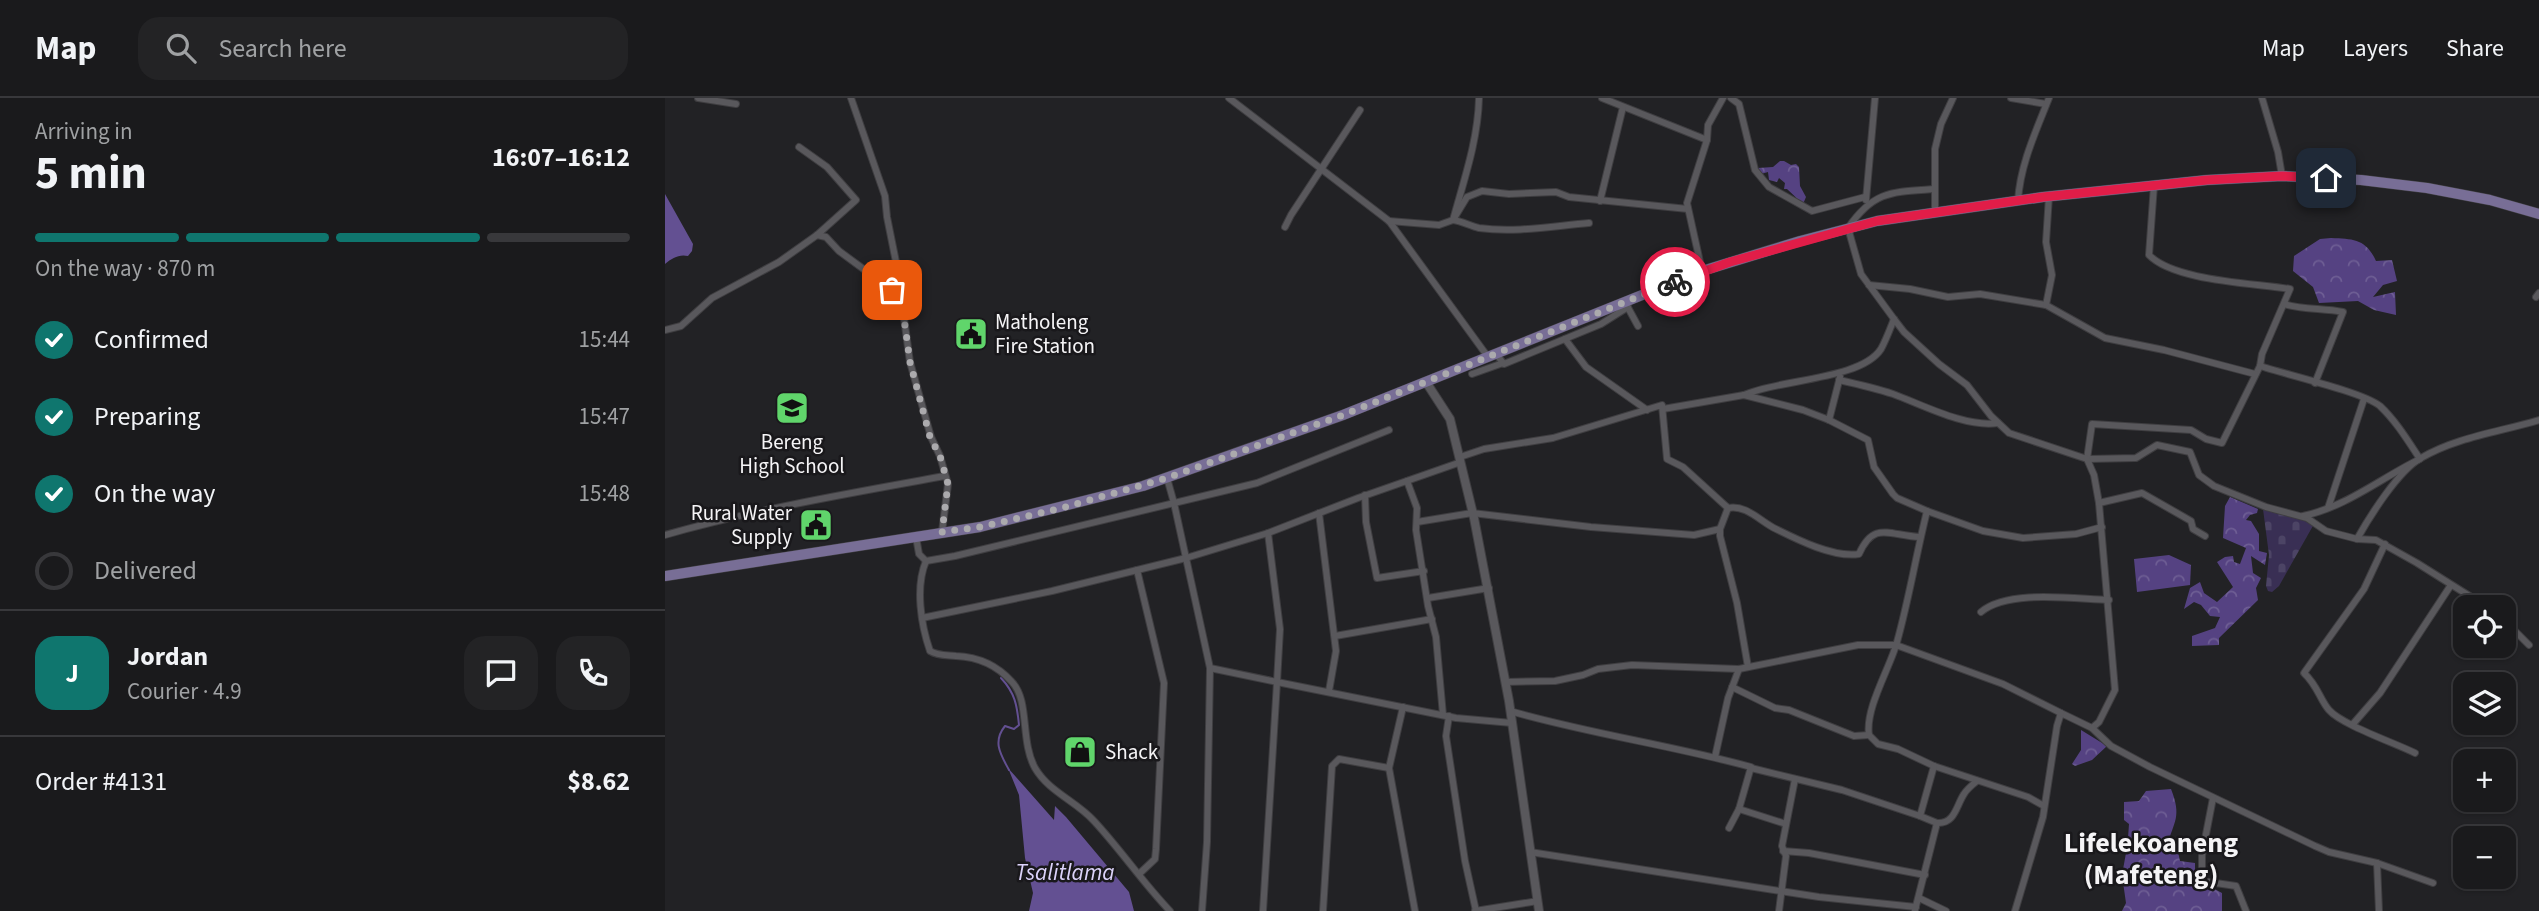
<!DOCTYPE html>
<html lang="en">
<head>
<meta charset="utf-8">
<style>
	:root { --surface:#1a1a1c; --page:#232325; --text:#f1f3f6; --muted:#9fa1a3; --line:#38383b; --accent:#0f766e }
	body { margin:0; font-family:"Source Sans 3",sans-serif; background:var(--page); color:var(--text); height:100vh; display:flex; flex-direction:column; font-size:26px; white-space:nowrap }
	* { box-sizing:border-box; margin:0 }
	p { font-size:23px; color:var(--muted) }
	.icon { flex:none; width:38px; height:38px; fill:none; stroke:currentColor; stroke-width:2; stroke-linecap:round; stroke-linejoin:round }
	.map { position:relative; flex:1; overflow:hidden }
	.panel { display:flex; flex-direction:column; background:var(--surface); width:665px }
	.panel>* { flex:none }
	.fabs { position:absolute; left:1788px; top:497px; display:grid; gap:14px }
	.fabs a { display:grid; place-items:center; width:63px; height:63px; border-radius:14px; background:var(--surface); box-shadow:0 2px 5px #0004,0 0 0 2px var(--line); font-size:35px }
	.pin { position:absolute; display:grid; place-items:center; width:60px; height:60px; color:#fff; margin:-30px; border-radius:14px; box-shadow:0 4px 10px #0006 }
	.courier { position:absolute; display:grid; place-items:center; width:70px; height:70px; margin:-35px; border:5px solid #e11d48; border-radius:50%; background:#fff; color:#222; box-shadow:0 2px 9px #0007 }
	.summary em { font-style:normal; font-weight:700 }
	.summary div { display:flex; flex-direction:column-reverse }
	.summary { display:flex; align-items:center; justify-content:space-between; height:119px; padding:0 35px }
	h1 { font-size:46px; font-weight:700; line-height:52px }
	.bar { display:grid; grid-template-columns:repeat(4,1fr); gap:10px 7px; align-content:center; height:84px; padding:0 35px }
	.bar i { height:9px; border-radius:5px; background:var(--line) }
	.bar .selected { background:var(--accent) }
	.bar p { grid-column:span 4 }
	.line { display:flex; align-items:center; gap:18px; padding:0 35px; border-top:2px solid var(--line) }
	.line div { flex:1 }
	.round { display:grid; place-items:center; flex:none; width:74px; height:74px; border-radius:21px; background:var(--page) }
	ol { padding:0 35px; list-style:none }
	li { display:flex; align-items:center; gap:21px; height:77px }
	li p { margin-inline-start:auto }
	li .icon { padding:7px; border-radius:50%; background:var(--accent); color:#fff; stroke-width:4 }
	li:last-child { color:var(--muted) }
	li i { width:38px; height:38px; border:4px solid var(--line); border-radius:50% }
	header { display:flex; align-items:center; gap:42px; box-sizing:border-box; height:98px; padding:0 35px; background:var(--surface); border-bottom:2px solid var(--line) }
	header strong { font-size:33px }
	nav { display:flex; gap:38px; margin-inline-start:auto; font-size:24px }
	.search { width:490px; height:63px; background:var(--page); display:flex; align-items:center; gap:18px; box-sizing:border-box; padding:0 24px; border-radius:21px; color:var(--muted); font-size:26px }
	main { display:flex; flex:1; min-height:0 }
	.map>svg:first-child { display:block }
	.forest { fill:url(#forest-crowns) }
	.cemetery { fill:url(#cemetery-stones) }
	.water { fill:#635092 }
	.lines { fill:none; stroke-linecap:round; stroke-linejoin:round }
	.stream { stroke:#635092; stroke-width:2 }
	.minor-casing { stroke:#3f3e41; stroke-width:8 }
	.tertiary-casing { stroke:#3f3e41; stroke-width:10 }
	.primary-casing { stroke:#3f3e41; stroke-width:11 }
	.minor { stroke:#59585c; stroke-width:6 }
	.tertiary { stroke:#59585c; stroke-width:8 }
	.primary { stroke:#786e96; stroke-width:10 }
	.done { stroke:#abaaad; stroke-width:7; stroke-dasharray:0 12.6 }
	.route { stroke:#e11d48; stroke-width:9 }
	.labels { text-anchor:middle; stroke-width:5; stroke-linejoin:round; paint-order:stroke }
	.poi-label { font-size:21px; fill:#f5f4f6; stroke:#19181b; text-anchor:start }
	.water-label { font-size:23px; font-style:italic; fill:#dcd3fa; stroke:#19181b }
	.district-label { font-size:28px; font-weight:bold; fill:#f5f4f6; stroke:#19181b }
</style>
</head>
<body>
<header>
<strong>Map</strong>
<div class="search"><svg class="icon" aria-label="search" viewBox="0 0 24 24"><circle cx="10" cy="10" r="6"/><path d="M15 15l6 6"/></svg>Search here</div>
<nav><a>Map</a><a>Layers</a><a>Share</a></nav>
</header>
<main>
<section class="panel">
<div class="summary"><div><h1>5 min</h1><p>Arriving in</p></div><em>16:07–16:12</em></div>
<div class="bar"><i class="selected"></i><i class="selected"></i><i class="selected"></i><i></i><p>On the way · 870 m</p></div>
<ol>
<li><svg class="icon" aria-label="check" viewBox="0 0 24 24"><path d="M5 12l5 5 9-10"/></svg>Confirmed<p>15:44</p></li>
<li><svg class="icon" aria-label="check" viewBox="0 0 24 24"><path d="M5 12l5 5 9-10"/></svg>Preparing<p>15:47</p></li>
<li><svg class="icon" aria-label="check" viewBox="0 0 24 24"><path d="M5 12l5 5 9-10"/></svg>On the way<p>15:48</p></li>
<li><i></i>Delivered</li>
</ol>
<div class="line" style="height:126px"><b class="round" style="background:var(--accent);color:#fff">J</b><div><b>Jordan</b><p>Courier · 4.9</p></div><a class="round"><svg class="icon" aria-label="chat" viewBox="0 0 24 24"><path d="M4 5h16v11H9l-5 4z"/></svg></a><a class="round"><svg class="icon" aria-label="phone" viewBox="0 0 24 24"><path d="M5 4h4l2 5-3 2q2 4 5 5l2-3 5 2v4C11 20 4 13 5 4z"/></svg></a></div>
<div class="line" style="height:91px"><div>Order #4131</div><b>$8.62</b></div>
</section>
<div class="map">
<svg width="1874" height="813" viewBox="0 0 1874 813">
	<defs>
		<pattern id="forest-crowns" width="20" height="18" patternUnits="userSpaceOnUse" patternTransform="scale(1.75)"><rect width="20" height="18" fill="#554282"/><path d="M2 6a3 3 0 1 1 6 0M12 15a3 3 0 1 1 6 0" fill="none" stroke="#6e5e94"/></pattern>
		<pattern id="cemetery-stones" width="16" height="16" patternUnits="userSpaceOnUse" patternTransform="scale(1.75)"><rect width="16" height="16" fill="#392f54"/><path d="M2 7V4a2 2 0 0 1 4 0v3zM10 15v-3a2 2 0 0 1 4 0v3z" fill="#4c4465"/></pattern>
	</defs>
	<rect width="100%" height="100%" fill="#222225"/>
	<g class="forest">
		<path d="M1115,63H1119L1126,67L1131,66L1134,69L1135,88L1141,99L1138,106L1122,91H1119L1120,85L1114,80L1112,84L1104,82L1103,74L1096,76L1093,70L1108,69Z"/>
		<path d="M1666,140C1689,141 1701,141 1711,163L1727,162L1732,183L1718,187L1708,199L1730,194L1731,217L1709,212L1693,203L1654,205L1648,189L1628,173L1629,158L1655,141Z"/>
		<path d="M1565,399L1593,411L1592,415L1585,417L1581,422L1586,423L1594,436V453L1602,455L1600,467L1586,458L1588,475L1596,480L1591,490L1593,502L1554,540V547L1527,548V538L1550,530L1555,519L1545,518L1536,507L1529,504L1519,511L1525,490L1535,484L1539,495L1552,504L1568,489L1552,464L1560,459L1568,458L1569,464L1575,466L1581,450L1558,440L1560,408Z"/>
		<path d="M1504,457L1526,467L1525,487L1472,494L1469,461Z"/>
		<path d="M1416,632L1442,648L1427,662L1410,668L1407,666L1416,652Z"/>
		<path d="M1506,691C1517,719 1509,723 1502,748L1505,750L1507,746L1512,749L1515,763L1530,765V784L1538,785L1557,795V813H1457L1461,805L1457,777L1461,755L1455,749L1463,740L1464,726L1459,722V704L1474,703L1481,693Z"/>
	</g>
	<path class="cemetery" d="M1598,411L1637,420L1649,426L1614,488L1607,494L1603,493L1601,488L1604,457Z"/>
	<g class="water">
		<path d="M0,96L28,146L27,153L23,158C14,156 7,160 0,166Z"/>
		<path d="M343,670L389,722L390,708L401,719L464,794L469,813H364L368,795L360,760L354,697Z"/>
	</g>
	<g class="lines">
		<path class="stream" d="M336,580C350,595 352,607 354,627L349,631L340,628C327,644 336,657 344,672"/>
		<defs>
			<g id="minor">
				<path d="M33,0L71,6"/>
				<path d="M186,0L220,98L222,119L239,204L238,213L245,264L266,339L275,358L283,386L277,434"/>
				<path d="M564,0L724,123L823,259"/>
				<path d="M814,0C813,42 799,82 788,122C797,123 805,128 814,130C850,135 888,128 924,125"/>
				<path d="M937,0L1042,42"/>
				<path d="M1066,0L1074,6L1090,72L1104,89L1147,113L1200,99"/>
				<path d="M1346,0L1381,6"/>
				<path d="M1597,0L1613,54L1617,78"/>
				<path d="M1489,87L1484,157C1509,183 1588,185 1625,191L1597,256L1595,268L1557,345L1541,341L1526,332L1427,326L1422,361L1471,360L1492,347L1525,354L1534,377L1549,388L1601,409L1642,420L1661,433L1692,441L1711,442L1752,465L1822,509"/>
				<path d="M1270,91C1228,94 1209,92 1183,130L1196,176L1229,221L1239,234L1274,266L1302,287L1326,318L1344,335L1422,361L1429,377L1434,405L1450,592L1434,624L1427,630L1396,615L1392,628L1378,719L1350,813"/>
				<path d="M1201,102L1210,0"/>
				<path d="M935,103L958,9"/>
				<path d="M1353,103C1355,67 1371,33 1384,0"/>
				<path d="M1270,115V51L1276,26L1288,0"/>
				<path d="M724,123L774,127L788,122L802,99L817,93L844,96L891,94L904,99L1023,111"/>
				<path d="M620,129L626,117L695,12"/>
				<path d="M152,137L161,139L174,153L227,192L237,212"/>
				<path d="M1037,173L1022,105L1042,42L1043,27L1058,0"/>
				<path d="M1204,187L1245,191L1283,199L1315,196L1381,207L1440,240L1499,252L1590,276"/>
				<path d="M1871,199L1874,195"/>
				<path d="M961,206L973,228"/>
				<path d="M1619,206C1638,212 1658,210 1678,214L1650,285"/>
				<path d="M1381,207L1387,177L1381,144L1384,98"/>
				<path d="M0,232L16,228L47,200L114,164L152,137L191,102L162,69L134,49"/>
				<path d="M900,241L921,269L982,312"/>
				<path d="M831,256L839,266L936,226L963,209"/>
				<path d="M1595,268C1619,276 1698,294 1715,308C1731,323 1743,343 1755,361C1716,380 1681,409 1638,418"/>
				<path d="M807,276L838,265"/>
				<path d="M1174,282C1192,286 1210,290 1228,296C1258,307 1301,330 1333,325"/>
				<path d="M1079,297C1114,281 1196,282 1216,251C1221,242 1225,231 1229,221"/>
				<path d="M998,311L1079,297L1138,312L1164,322L1203,342L1209,369L1228,396L1232,400L1262,413L1318,433L1358,440L1411,436L1437,429"/>
				<path d="M1164,322L1175,279"/>
				<path d="M795,359L819,351L888,340L997,307L1002,361L1018,369L1063,410C1081,406 1096,424 1111,431C1133,442 1169,460 1194,456C1209,422 1225,438 1255,439"/>
				<path d="M502,380L509,405L545,570L612,584L598,813"/>
				<path d="M742,383L752,410L751,432L763,508L771,539L778,617"/>
				<path d="M700,397L701,424L712,480L759,473"/>
				<path d="M1434,405L1477,395L1526,423L1528,431L1540,438"/>
				<path d="M1063,410L1055,431V438L1072,505L1083,569"/>
				<path d="M1663,410L1699,301"/>
				<path d="M1262,413C1251,457 1244,501 1232,544C1225,570 1200,610 1204,637L1213,646L1233,651L1269,668L1363,699L1379,708"/>
				<path d="M654,415L671,553L664,593"/>
				<path d="M752,424L807,415L926,429L1029,437L1055,431"/>
				<path d="M603,435L615,531L612,584L791,620L847,625"/>
				<path d="M0,437C92,411 186,395 280,378"/>
				<path d="M251,439L254,456L261,463"/>
				<path d="M1692,441C1705,418 1733,373 1756,360C1792,339 1834,334 1874,322"/>
				<path d="M1720,446L1699,491L1639,575C1653,588 1655,602 1664,612C1677,627 1730,645 1750,655"/>
				<path d="M261,463L290,458L592,385L724,332"/>
				<path d="M261,463C250,489 256,527 265,553C273,558 282,557 291,558C314,559 332,567 347,584C365,603 355,643 370,670C384,694 411,703 429,723C456,752 478,785 505,813"/>
				<path d="M472,472L499,585L491,751L490,761L474,776"/>
				<path d="M763,500L824,490"/>
				<path d="M1316,514C1343,491 1409,501 1444,502"/>
				<path d="M257,520L387,493L521,460L603,435L693,400L796,364"/>
				<path d="M1839,522L1864,547"/>
				<path d="M670,538L767,521"/>
				<path d="M840,584L890,583L918,577L933,571L967,567L1074,571L1193,547H1231L1338,586L1396,615"/>
				<path d="M1067,589L1110,610L1124,612L1189,638L1204,637"/>
				<path d="M738,609L724,670L750,813"/>
				<path d="M845,613C925,636 1006,647 1086,669L1074,711L1064,730"/>
				<path d="M784,618L781,638L800,763L811,813"/>
				<path d="M1688,626L1715,595L1786,487"/>
				<path d="M1427,630L1446,648L1485,669L1650,748L1664,754L1712,765L1768,785"/>
				<path d="M1050,659L1063,600L1074,571"/>
				<path d="M1269,668L1255,718L1272,725"/>
				<path d="M1086,670L1177,692L1255,718"/>
				<path d="M1548,700L1537,757V783L1571,788L1581,813"/>
				<path d="M1074,711L1121,726"/>
				<path d="M1118,753L1144,755L1260,777"/>
				<path d="M865,754L1154,799L1251,809"/>
				<path d="M1712,765L1714,813"/>
				<path d="M1254,800L1281,813"/>
				<path d="M1250,812L1272,725C1290,726 1291,708 1299,696C1302,691 1307,687 1312,683"/>
				<path d="M537,813L542,744L545,570"/>
				<path d="M658,813L667,668L674,661L724,670"/>
				<path d="M810,813L873,803"/>
				<path d="M1114,813L1121,758L1117,748L1130,681"/>
			</g>
			<path id="tertiary" d="M761,284L785,321L809,420L844,603L874,813"/>
			<path id="primary" d="M0,478L315,429L478,388L678,317L1037,173L1135,143L1212,123L1378,99L1542,82L1617,78L1696,82L1762,90L1825,102L1874,116"/>
		</defs>
		<use href="#minor" class="minor-casing"/>
		<use href="#tertiary" class="tertiary-casing"/>
		<use href="#primary" class="primary-casing"/>
		<use href="#minor" class="minor"/>
		<use href="#tertiary" class="tertiary"/>
		<use href="#primary" class="primary"/>
	</g>
	<g class="lines">
		<path class="done" d="M227,192L238,213L245,264L265,339L275,358L283,386L277,434L315,429L397,410L502,380L678,317L1010,184"/>
		<path class="route" d="M1010,184L1065,164L1212,123L1378,99L1542,82L1617,78L1661,80"/>
	</g>
	<defs>
		<symbol id="civic-square" viewBox="-11 -11 22 22"><rect x="-9" y="-9" width="18" height="18" rx="4" fill="#60d56b" stroke="#19181b"/><path d="M-.6-6.5H3V-4.5H.6V-3L4-1V1h2V6H-6V1h2V-1L-.6-3ZM-1.2 2.5V6h2.4V2.5Z" fill="#111"/></symbol>
		<symbol id="school-square" viewBox="-11 -11 22 22"><rect x="-9" y="-9" width="18" height="18" rx="4" fill="#60d56b" stroke="#19181b"/><path d="M0-5L7-2L0 1L-7-2ZM-4 1L0 2.5L4 1V4Q0 6-4 4Z" fill="#111"/></symbol>
		<symbol id="shop-square" viewBox="-11 -11 22 22"><rect x="-9" y="-9" width="18" height="18" rx="4" fill="#60d56b" stroke="#19181b"/><path d="M-5-2.5h2.3a2.7 3.5 0 0 1 5.4 0H5L5.5 6h-11ZM-1.5-2.5h3a1.5 2.3 0 0 0-3 0Z" fill="#111"/></symbol>
	</defs>
	<g fill-rule="evenodd">
		<use href="#civic-square" x="287" y="217" width="38" height="38"/>
		<use href="#school-square" x="108" y="291" width="38" height="38"/>
		<use href="#civic-square" x="132" y="408" width="38" height="38"/>
		<use href="#shop-square" x="396" y="635" width="38" height="38"/>
	</g>
	<g class="labels">
		<g class="poi-label">
			<text x="330" y="231">Matholeng<tspan x="330" dy="24">Fire Station</tspan></text>
			<text x="127" y="351" text-anchor="middle">Bereng<tspan x="127" dy="24">High School</tspan></text>
			<text x="127" y="422" text-anchor="end">Rural Water<tspan x="127" dy="24">Supply</tspan></text>
			<text x="440" y="661">Shack</text>
		</g>
		<g class="water-label">
			<text x="400" y="782">Tsalitlama</text>
		</g>
		<g class="district-label">
			<text x="1486" y="754">Lifelekoaneng<tspan x="1486" dy="32">(Mafeteng)</tspan></text>
		</g>
	</g>
</svg>
<div class="fabs">
<a><svg class="icon" aria-label="locate" viewBox="0 0 24 24"><circle cx="12" cy="12" r="6"/><path d="M12 2v4M12 18v4M2 12h4M18 12h4"/></svg></a>
<a><svg class="icon" aria-label="layers" viewBox="0 0 24 24"><path d="M12 4l9 5-9 5-9-5zM3 14l9 5 9-5"/></svg></a>
<a>+</a>
<a>−</a>
</div>
<div class="pin" style="left:227px;top:192px;background:#ea580c"><svg class="icon" aria-label="bag" viewBox="0 0 24 24"><path d="M5 8h14l-1 12H6zM9 8a3 3 0 0 1 6 0"/></svg></div>
<div class="pin" style="left:1661px;top:80px;background:#1f2937"><svg class="icon" aria-label="home" viewBox="0 0 24 24"><path d="M3 11l9-7 9 7M6 9v11h12V9"/></svg></div>
<div class="courier" style="left:1010px;top:184px"><svg class="icon" aria-label="bike" viewBox="0 0 24 24"><circle cx="6" cy="16" r="4"/><circle cx="18" cy="16" r="4"/><path d="M6 16l4-8h5l3 8M10 8l3 8H6M13 5h3"/></svg></div>
</div>
</main>
</body>
</html>
